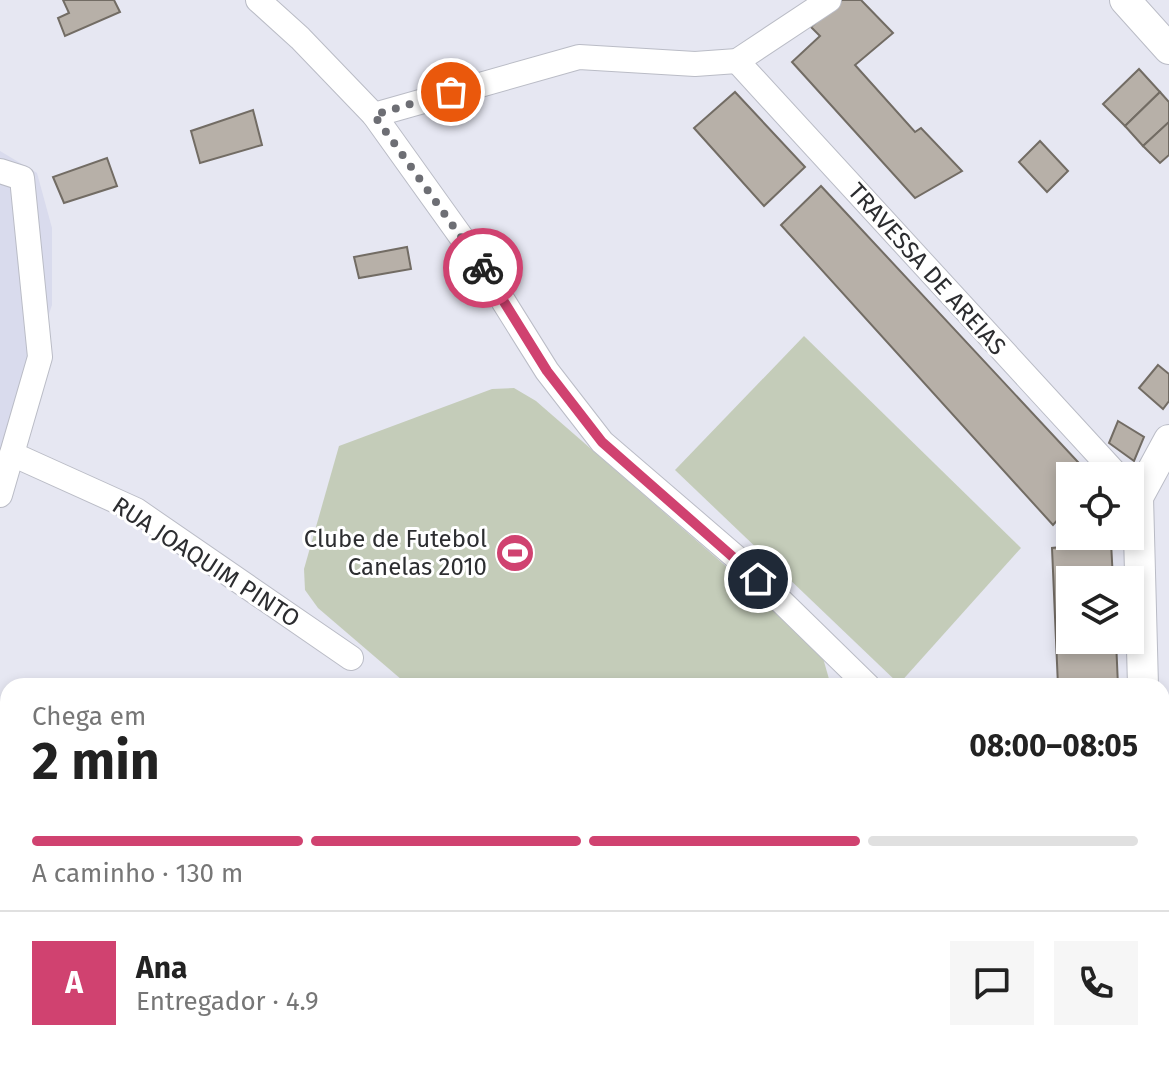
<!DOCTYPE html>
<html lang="pt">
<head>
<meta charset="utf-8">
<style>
	:root { --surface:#fff; --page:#f6f6f6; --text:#222; --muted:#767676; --line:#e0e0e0; --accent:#d04270 }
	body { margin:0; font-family:"Fira Sans",sans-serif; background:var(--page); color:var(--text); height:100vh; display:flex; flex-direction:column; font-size:30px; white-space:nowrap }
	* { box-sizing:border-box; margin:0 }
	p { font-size:26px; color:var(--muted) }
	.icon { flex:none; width:44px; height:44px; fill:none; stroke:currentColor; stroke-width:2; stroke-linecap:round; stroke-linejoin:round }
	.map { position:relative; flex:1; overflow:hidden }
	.side { position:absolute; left:0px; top:678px; width:1170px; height:392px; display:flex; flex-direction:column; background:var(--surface); border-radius:24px 24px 0 0; box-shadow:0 4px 12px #0003 }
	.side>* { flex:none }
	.fabs { position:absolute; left:1056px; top:462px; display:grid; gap:16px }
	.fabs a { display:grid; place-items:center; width:88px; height:88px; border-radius:0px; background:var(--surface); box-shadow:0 4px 12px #0003; font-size:40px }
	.pin { position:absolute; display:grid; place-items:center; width:68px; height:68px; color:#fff; margin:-34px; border:4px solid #fff; border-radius:50%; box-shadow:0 2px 8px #0007 }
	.courier { position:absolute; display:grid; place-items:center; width:80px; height:80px; margin:-40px; border:6px solid #d04270; border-radius:50%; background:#fff; color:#222; box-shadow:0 2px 10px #0007 }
	.headline em { font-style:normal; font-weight:700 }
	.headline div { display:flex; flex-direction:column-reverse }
	.headline { display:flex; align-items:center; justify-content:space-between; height:136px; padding:0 32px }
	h1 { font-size:52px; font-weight:700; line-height:60px }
	.bar { display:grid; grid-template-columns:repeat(4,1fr); gap:12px 8px; align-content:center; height:96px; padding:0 32px }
	.bar i { height:10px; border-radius:6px; background:var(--line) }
	.bar .active { background:var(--accent) }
	.bar p { grid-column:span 4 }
	.line { display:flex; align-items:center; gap:20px; padding:0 32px; border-top:2px solid var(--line) }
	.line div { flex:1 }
	.round { display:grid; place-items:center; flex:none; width:84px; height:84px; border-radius:0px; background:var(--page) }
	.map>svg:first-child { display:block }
	.built { fill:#d9dbed }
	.green { fill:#c4ccb9 }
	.building { fill:#b7b0a8; stroke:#726c64; stroke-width:2 }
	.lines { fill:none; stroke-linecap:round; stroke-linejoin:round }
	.minor-casing { stroke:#babcc6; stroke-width:26 }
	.tertiary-casing { stroke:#babcc6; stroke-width:32 }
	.minor { stroke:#fff; stroke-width:24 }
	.tertiary { stroke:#fff; stroke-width:30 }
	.done { stroke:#6d6e74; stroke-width:8; stroke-dasharray:0 14.4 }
	.route { stroke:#d04270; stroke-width:10 }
	.labels { text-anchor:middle; stroke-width:6; stroke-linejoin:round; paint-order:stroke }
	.street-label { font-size:24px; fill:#2c2d30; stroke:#fff }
	.poi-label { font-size:24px; fill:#2c2d30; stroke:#fff; text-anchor:end }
</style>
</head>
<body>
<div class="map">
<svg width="1169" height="1070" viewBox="0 0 1169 1070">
	<rect width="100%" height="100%" fill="#e6e7f2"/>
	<path class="built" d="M0,151L37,173L52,228V305L0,458Z"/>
	<g class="green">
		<path d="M804,336L1021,548L899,684L675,470Z"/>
		<path d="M514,388L536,401L813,642L823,658L831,686H409L318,608L305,590L304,569L339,446L492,389Z"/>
	</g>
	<g class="building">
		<path d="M63,0H114L120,12L65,36L58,18L69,13Z"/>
		<path d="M842,0H861L893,33L855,65L915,132L921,128L962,171L915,198L792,62L820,36L811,27Z"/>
		<path d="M1139,69L1160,92L1125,126L1103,104Z"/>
		<path d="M735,92L805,167L764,206L694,128Z"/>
		<path d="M1160,92L1169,102V122L1143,146L1125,126Z"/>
		<path d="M253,110L262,145L200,163L191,131Z"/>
		<path d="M1169,122V155L1160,163L1143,146Z"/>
		<path d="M1040,141L1068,171L1047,192L1019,162Z"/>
		<path d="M107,158L117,186L64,203L53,177Z"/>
		<path d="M821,186L1091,476H1070V506L1053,525L781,225Z"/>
		<path d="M407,247L411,269L359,278L354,257Z"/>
		<path d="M1158,365L1169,374V401L1163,409L1139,388Z"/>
		<path d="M1118,421L1144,437L1134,461L1109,443Z"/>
		<path d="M1111,542L1113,580H1070V640H1116L1118,686H1058L1052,548Z"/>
	</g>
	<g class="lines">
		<defs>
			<g id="minor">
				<path d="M258,0L300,38L374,115L477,259L547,371L602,442L738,559L868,686"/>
				<path d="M737,61L1118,476"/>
				<path d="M374,115L579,57L695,64L737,61L829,0"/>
				<path d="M0,171L22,178L40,357L0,495"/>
				<path d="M12,454L136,510L351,658"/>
				<path d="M109,1070L112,1062"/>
				<path d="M901,1070L903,1062"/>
			</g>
			<g id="tertiary">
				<path d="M1125,0L1169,49"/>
				<path d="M1143,686L1138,497L1169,440"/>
				<path d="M0,816L8,820"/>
				<path d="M410,1062L421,1070"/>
				<path d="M1099,1070L1102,1062"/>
			</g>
		</defs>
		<use href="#minor" class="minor-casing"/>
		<use href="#tertiary" class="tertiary-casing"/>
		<use href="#minor" class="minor"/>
		<use href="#tertiary" class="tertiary"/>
	</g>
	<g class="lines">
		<path class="done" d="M451,92L374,115L483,268"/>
		<path class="route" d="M483,268L547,371L602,442L758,579"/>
	</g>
	<defs>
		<symbol id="stadium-disc" viewBox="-11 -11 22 22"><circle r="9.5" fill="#d04270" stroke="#fff"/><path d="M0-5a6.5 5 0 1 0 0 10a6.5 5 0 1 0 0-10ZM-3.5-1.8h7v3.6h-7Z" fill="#fff"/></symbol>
	</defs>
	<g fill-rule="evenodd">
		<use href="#stadium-disc" x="493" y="531" width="44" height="44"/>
	</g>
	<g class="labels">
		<g class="street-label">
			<text transform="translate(927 269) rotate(48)" y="8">TRAVESSA DE AREIAS</text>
			<text transform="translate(206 562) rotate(33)" y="8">RUA JOAQUIM PINTO</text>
		</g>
		<g class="poi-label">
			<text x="487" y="547">Clube de Futebol<tspan x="487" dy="28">Canelas 2010</tspan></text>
		</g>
	</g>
</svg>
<div class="fabs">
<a><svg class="icon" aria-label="locate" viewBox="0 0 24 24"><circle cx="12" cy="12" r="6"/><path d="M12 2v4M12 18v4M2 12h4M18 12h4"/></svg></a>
<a><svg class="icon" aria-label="layers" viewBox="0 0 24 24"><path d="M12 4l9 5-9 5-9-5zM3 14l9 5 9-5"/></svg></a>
</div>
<div class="pin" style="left:451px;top:92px;background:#ea580c"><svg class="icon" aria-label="bag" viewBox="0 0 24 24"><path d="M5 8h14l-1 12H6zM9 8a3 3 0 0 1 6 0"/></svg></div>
<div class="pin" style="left:758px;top:579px;background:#1f2937"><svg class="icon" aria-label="home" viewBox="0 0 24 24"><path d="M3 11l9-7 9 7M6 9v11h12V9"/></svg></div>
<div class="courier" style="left:483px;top:268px"><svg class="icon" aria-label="bike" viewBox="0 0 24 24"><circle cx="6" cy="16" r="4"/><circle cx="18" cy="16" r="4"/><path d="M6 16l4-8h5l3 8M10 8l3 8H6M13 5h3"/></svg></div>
<section class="side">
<div class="headline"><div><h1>2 min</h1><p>Chega em</p></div><em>08:00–08:05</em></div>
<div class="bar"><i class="active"></i><i class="active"></i><i class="active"></i><i></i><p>A caminho · 130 m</p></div>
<div class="line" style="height:144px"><b class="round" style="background:var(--accent);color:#fff">A</b><div><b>Ana</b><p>Entregador · 4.9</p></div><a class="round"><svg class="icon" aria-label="chat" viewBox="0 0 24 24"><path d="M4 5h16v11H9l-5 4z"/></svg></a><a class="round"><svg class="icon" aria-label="phone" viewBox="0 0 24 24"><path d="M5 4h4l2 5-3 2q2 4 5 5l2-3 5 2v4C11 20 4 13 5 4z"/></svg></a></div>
</section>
</div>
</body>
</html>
